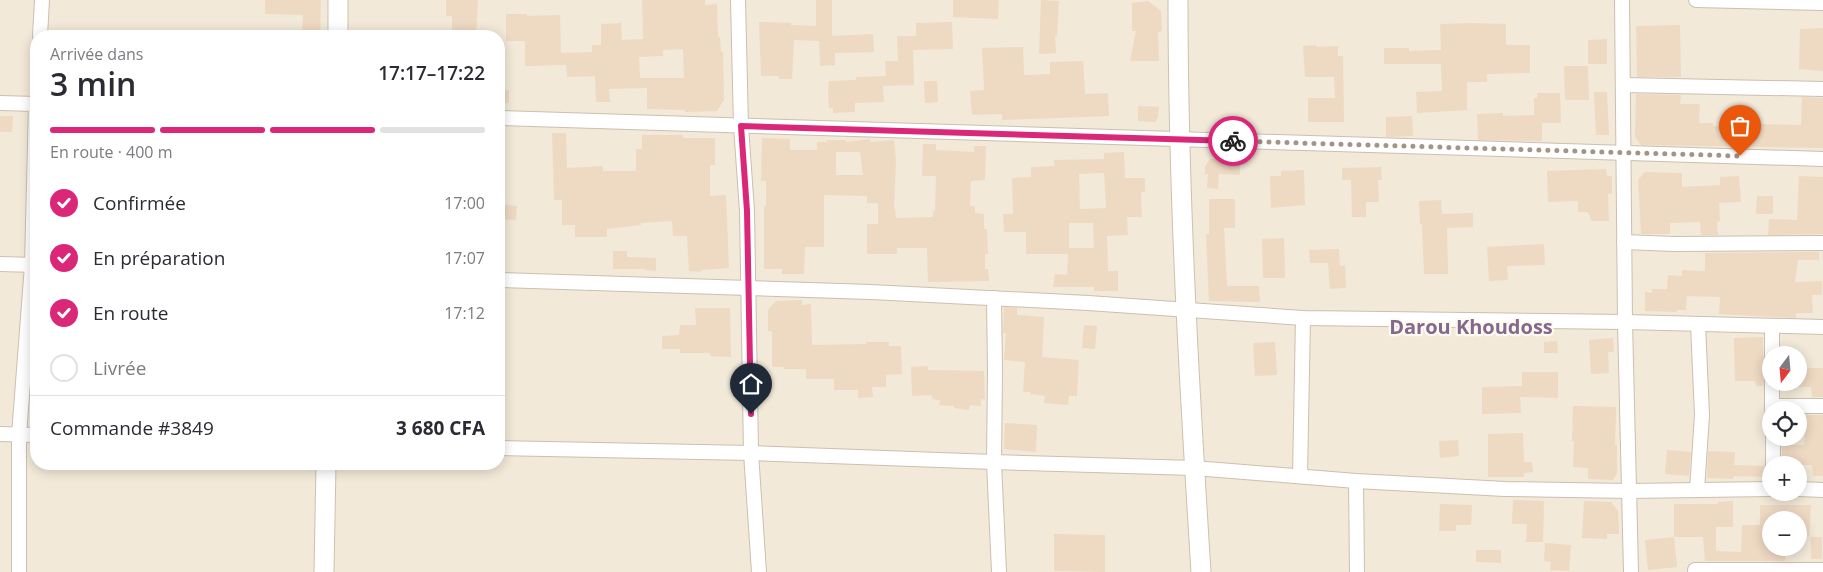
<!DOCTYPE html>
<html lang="fr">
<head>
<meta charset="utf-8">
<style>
	:root { --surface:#fff; --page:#f2f2f3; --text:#2b2b33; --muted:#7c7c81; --line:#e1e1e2; --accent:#db2777 }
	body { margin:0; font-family:"Open Sans",sans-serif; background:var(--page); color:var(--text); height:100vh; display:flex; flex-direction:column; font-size:19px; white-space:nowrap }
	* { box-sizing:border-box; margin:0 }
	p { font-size:16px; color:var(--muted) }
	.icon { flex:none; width:28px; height:28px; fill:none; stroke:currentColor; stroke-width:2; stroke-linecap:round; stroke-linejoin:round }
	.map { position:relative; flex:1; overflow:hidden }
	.details { position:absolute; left:30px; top:30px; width:475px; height:440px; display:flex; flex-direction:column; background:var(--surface); border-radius:20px; box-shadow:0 2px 12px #0003 }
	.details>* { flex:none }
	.needle { width:32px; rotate:196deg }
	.fabs { position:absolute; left:1762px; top:346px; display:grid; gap:10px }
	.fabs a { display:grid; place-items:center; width:45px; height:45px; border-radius:50%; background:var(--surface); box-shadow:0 2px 12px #0003; font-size:25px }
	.pin { position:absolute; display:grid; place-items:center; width:42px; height:42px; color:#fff; margin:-51px -21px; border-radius:50% 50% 50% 0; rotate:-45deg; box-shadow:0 0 5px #0007 }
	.pin .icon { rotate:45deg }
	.courier { position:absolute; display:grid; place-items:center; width:50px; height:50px; margin:-25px; border:4px solid #db2777; border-radius:50%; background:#fff; color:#222; box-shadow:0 1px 6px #0007 }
	.summary em { font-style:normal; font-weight:600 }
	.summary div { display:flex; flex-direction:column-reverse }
	.summary { display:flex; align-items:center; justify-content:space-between; height:85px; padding:0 20px }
	h1 { font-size:32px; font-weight:600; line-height:38px }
	.bar { display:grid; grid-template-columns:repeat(4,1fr); gap:8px 5px; align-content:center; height:60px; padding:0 20px }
	.bar i { height:6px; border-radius:4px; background:var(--line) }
	.bar .selected { background:var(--accent) }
	.bar p { grid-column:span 4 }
	.line { display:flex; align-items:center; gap:12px; padding:0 20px; border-top:1px solid var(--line) }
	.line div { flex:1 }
	ol { padding:0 20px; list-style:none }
	li { display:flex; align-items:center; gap:15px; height:55px }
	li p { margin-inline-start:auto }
	li .icon { padding:5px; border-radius:50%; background:var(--accent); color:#fff; stroke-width:4 }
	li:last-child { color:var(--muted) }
	li i { width:28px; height:28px; border:2px solid var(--line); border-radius:50% }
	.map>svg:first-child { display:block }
	.residential { fill:#f2e9d8; fill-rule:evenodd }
	.building { fill:#eed9c3; fill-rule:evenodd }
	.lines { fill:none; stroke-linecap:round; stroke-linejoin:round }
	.street-casing { stroke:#ccbfb0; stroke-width:16 }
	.secondary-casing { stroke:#cec0ae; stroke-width:21 }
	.street { stroke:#fff; stroke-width:14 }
	.secondary { stroke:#fff; stroke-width:19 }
	.done { stroke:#a39485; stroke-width:5; stroke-dasharray:0 9 }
	.route { stroke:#db2777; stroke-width:6 }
	.labels { text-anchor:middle; stroke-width:4.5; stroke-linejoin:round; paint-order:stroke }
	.district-label { font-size:20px; font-weight:bold; fill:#86678e; stroke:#fdfaf0 }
</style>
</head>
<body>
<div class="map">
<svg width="1823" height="572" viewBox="0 0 1823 572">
	<rect width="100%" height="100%" fill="#fbf6e9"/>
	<path class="residential" d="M0,0H1823V572H0ZM36,36H499V464H36ZM1771,355H1799V382H1771ZM1771,410H1799V438H1771ZM1771,465H1799V492H1771ZM1771,520H1799V548H1771Z"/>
	<g class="building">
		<path d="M265,0H321L320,36H302L303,15L265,14Z"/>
		<path d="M446,0H478L476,35H452V16H446Z"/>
		<path d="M642,0H705V5L717,4L718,37H720L721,52H723L724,100L717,111L685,112V110L647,109V88L609,89L610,102H596L595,76L567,77L566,65L525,66V41H506V14H527V16L560,15L561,53L592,52V45H601V24L621,23L622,40L643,39ZM683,49L684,78H640L639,57L663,56V50Z"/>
		<path d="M816,0H832V36L873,34L874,52L835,53V65L820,66L819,41L794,40L792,79H779V76H761L759,22L791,23V25L816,26Z"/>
		<path d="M953,0H999L998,19L953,17Z"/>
		<path d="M1041,0L1059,1L1057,36H1055L1056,53L1039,54Z"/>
		<path d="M1148,1L1161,11L1162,31L1158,32L1159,61H1130L1136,31H1132V3Z"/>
		<path d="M952,22L953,49L913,50L914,85L883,86L884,102L855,103V112L833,113V108H829L828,90L829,81L856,80V77L886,76L885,61H898L897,36H916V23Z"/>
		<path d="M1470,23L1506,24V45H1530V73L1487,74V82H1467V110L1417,113L1416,92L1442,91L1441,64H1384V48H1409V51L1441,50L1440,24Z"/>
		<path d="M1680,25L1681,77H1637L1636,26Z"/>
		<path d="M1823,28V71L1799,69L1800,29Z"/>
		<path d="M1607,39V64H1588V40Z"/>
		<path d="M1316,45L1317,47L1338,46V56H1343L1344,122H1308V98H1335L1334,77H1305L1303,46Z"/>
		<path d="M1023,47L1024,75L1050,74V62L1083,61L1085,94L1108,93L1109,116L1002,120V114L972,115L970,91L984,90L982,48Z"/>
		<path d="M1564,66H1588L1589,100H1565Z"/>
		<path d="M924,81H937L938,102L925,103Z"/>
		<rect x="499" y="90" width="10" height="13"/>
		<path d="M1594,92H1607L1609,135H1596Z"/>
		<path d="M1537,93H1560L1561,123H1542V141L1478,140L1477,114L1503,113V116L1534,115V98H1537Z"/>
		<path d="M1636,94L1681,95L1680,104H1700L1699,123H1713V126H1720L1719,135H1757L1758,124L1801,125L1802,97L1823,98V148L1641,145L1635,137Z"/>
		<path d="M1138,106L1159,107L1158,117L1155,122L1138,121Z"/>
		<path d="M0,116H13L12,132H0Z"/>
		<path d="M1412,116L1413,136L1386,137V117Z"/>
		<path d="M552,133H566L567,168L603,166V171H636V149H642V135H683V138H715V165H710V196L726,195L729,268L701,270V272L689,271L687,236H673L672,221L641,223V225L607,229V237H575V225H562V200H554Z"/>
		<path d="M762,138L790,139V150H817V142H827V140H846V142L870,139V142L894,140L896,160L894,209H895L896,218L933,217V211H935L936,176H922L923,144H936V150L974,152V146H986L985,180L971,181L970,206H975V213L984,214V229H987L988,254H985V269H988L989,281L928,282L927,248H897V254H867V224H878V203H867V196L824,195V247H805L804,274H782V269H764V206H766V181H761ZM836,152H860L863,175H836Z"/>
		<path d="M1124,152L1125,178H1145V192H1141L1142,217H1127L1128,235L1107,236L1108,271H1118V291H1094V287H1053L1055,274L1067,275L1068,254H1026V232H1004L1003,214H1013L1012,178L1031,177V167L1054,166V160L1104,159V153ZM1104,173L1106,208L1080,209L1079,174ZM1069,223H1093L1094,248H1069Z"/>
		<path d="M1210,159L1240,161V175L1219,174L1218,189L1207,188L1208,174H1205V166Z"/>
		<path d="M1381,167L1382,180H1378L1379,202H1366V217H1352L1351,180H1342V168Z"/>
		<path d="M1606,169L1607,176H1612V194H1608L1609,221H1591L1590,215H1588V212H1578V201L1548,202L1547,171Z"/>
		<path d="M1304,170L1305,205L1271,208L1270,176H1281V171Z"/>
		<path d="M1645,172L1682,173V187L1720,185V177L1739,176L1741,202L1719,203L1720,221L1717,222L1718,235H1701L1700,222L1670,223V234H1641L1638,180Z"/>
		<path d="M1799,176L1823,177V234L1768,235L1769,219L1797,220Z"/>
		<path d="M1757,196H1773V214H1756Z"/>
		<path d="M1209,199H1235V228H1224L1227,286H1259L1260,302L1209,301L1206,234H1209Z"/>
		<path d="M1441,200L1442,214L1473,213V227L1447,228L1448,274H1424L1422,224H1420L1419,201Z"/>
		<path d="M499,204L517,206L516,220L499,219Z"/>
		<path d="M1284,238L1285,278H1263L1262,239Z"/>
		<path d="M1544,244L1545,265L1507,266L1508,280L1489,281L1487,247Z"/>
		<path d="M1339,249L1340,266L1345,265L1346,288L1330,289L1328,263H1310L1309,250Z"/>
		<path d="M613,251H627V257L656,258V271L645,270V269H613Z"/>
		<path d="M1819,252V260H1798L1795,282L1822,281V295H1812L1813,313H1796V318L1719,314L1720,297L1687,296L1686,310H1677V312L1645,311V292L1652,293V289H1667L1668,275L1682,276V270L1705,271V253Z"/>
		<path d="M802,300V305L811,304L812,345L866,344V342H889V346H901L902,374L886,375V387H872L873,397L858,398V390H834V379H806V369H784V367H772V331H768V310L776,301Z"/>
		<path d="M1004,307L1017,308V315L1044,317L1042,357L1079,360L1077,396H1069L1068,405L1044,403L1045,396L1030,394V392H1023L1025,362L1004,360L1006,333H1003Z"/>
		<path d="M695,308H730L731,357L710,356V353H680V349H662V336L679,335L680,325H696Z"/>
		<path d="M1084,325L1097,326L1095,349L1082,348Z"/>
		<path d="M1763,337V355L1767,362V375L1764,378L1763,386H1756L1755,381H1735L1734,338Z"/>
		<path d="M1613,338L1614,352H1608L1609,373L1591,374L1589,340Z"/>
		<path d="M1557,341L1558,353H1544V342Z"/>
		<path d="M1275,342L1277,375L1255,376L1253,343Z"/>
		<path d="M928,366V370L984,371L985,400L981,399V406L970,405L969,410L954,408V406L939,405L940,400L932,399V395L912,396L911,367Z"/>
		<path d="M1810,368H1823V397H1812L1811,387H1799V370Z"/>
		<path d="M1522,372H1558V398L1520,397L1521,413L1482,414V387L1522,386Z"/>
		<path d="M1573,406L1616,407L1615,445H1617V473L1613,480L1588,479V468L1573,467L1574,441H1572Z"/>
		<path d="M1806,415H1823V476H1813L1812,465H1782V445H1804Z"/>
		<path d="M1005,423L1037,425L1036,452L1004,449Z"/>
		<path d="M1523,433L1524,462H1532L1533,472L1524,473V477H1488V434Z"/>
		<path d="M1458,440L1459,456L1440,458L1439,441Z"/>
		<path d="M1667,450L1691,452L1689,476L1665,474Z"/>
		<path d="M1708,451L1735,452L1734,465L1765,466L1767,471V477L1734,476L1733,479L1707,478Z"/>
		<path d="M1513,500L1544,501L1543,542H1526L1527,524H1512Z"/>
		<path d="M1584,501L1611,502L1618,511L1619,534H1607V539L1582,538Z"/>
		<path d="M1733,501V527H1716V551L1741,552L1742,525H1760V505H1811L1809,536H1799V520H1771V548H1785V561H1705L1703,537H1674V504H1718V502Z"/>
		<path d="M1440,504L1472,505L1471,525H1456V531H1439Z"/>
		<path d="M1054,534L1105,535V572L1054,571Z"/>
		<path d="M1674,537L1677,567L1648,570L1645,540Z"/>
		<rect x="1811" y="537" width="11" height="22"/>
		<path d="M1545,543L1571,545L1569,571L1550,570L1551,562L1544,561Z"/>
		<path d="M1476,550H1501V563L1476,562Z"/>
	</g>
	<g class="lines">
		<defs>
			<g id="street">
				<path d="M738,0L741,126L747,211L751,453L759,572"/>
				<path d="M1622,0L1625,322L1631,572"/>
				<path d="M1696,0L1823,3"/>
				<path d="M40,36L42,0"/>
				<path d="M1623,85L1823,89"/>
				<path d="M0,103L36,104L32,265L19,435V572"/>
				<path d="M499,118L1823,159"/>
				<path d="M1624,242L1674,244L1823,243"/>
				<path d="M0,264L36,265"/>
				<path d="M499,280L871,292L1088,303L1303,318L1625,322L1823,327"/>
				<path d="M994,298L995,372L994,462L999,572"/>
				<path d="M1772,326V355"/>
				<path d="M1772,382V410"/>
				<path d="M1772,406H1823"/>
				<path d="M0,434L36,435"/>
				<path d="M1773,438V465"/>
				<path d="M499,448L751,453L994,462L1194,468L1356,481L1505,489L1629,491L1771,489"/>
				<path d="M1300,476L1303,318"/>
				<path d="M1356,481L1357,572"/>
				<path d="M1799,489L1823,490"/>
				<path d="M1697,490L1702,415L1698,324"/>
				<path d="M1695,570H1823"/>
			</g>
			<g id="secondary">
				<path d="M1178,0C1178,191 1189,382 1201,572"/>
				<path d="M338,36V0"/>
				<path d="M324,572L326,464"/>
			</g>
		</defs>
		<use href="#street" class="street-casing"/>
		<use href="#secondary" class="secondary-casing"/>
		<use href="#street" class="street"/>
		<use href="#secondary" class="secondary"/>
	</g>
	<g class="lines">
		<path class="done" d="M1233,141L1740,156"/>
		<path class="route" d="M751,414L747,211L741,126L1233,141"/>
	</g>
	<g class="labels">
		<g class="district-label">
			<text x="1471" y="334">Darou Khoudoss</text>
		</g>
	</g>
</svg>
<div class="fabs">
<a><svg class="needle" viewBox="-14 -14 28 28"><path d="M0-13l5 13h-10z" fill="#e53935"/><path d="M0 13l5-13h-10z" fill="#7c7c81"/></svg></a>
<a><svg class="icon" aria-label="locate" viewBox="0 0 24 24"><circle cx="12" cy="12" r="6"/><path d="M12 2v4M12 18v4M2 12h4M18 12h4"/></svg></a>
<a>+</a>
<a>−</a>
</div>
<div class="pin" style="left:1740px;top:156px;background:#ea580c"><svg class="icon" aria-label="bag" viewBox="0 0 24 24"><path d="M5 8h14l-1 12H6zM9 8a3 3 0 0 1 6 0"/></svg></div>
<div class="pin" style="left:751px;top:414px;background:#1f2937"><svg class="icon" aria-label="home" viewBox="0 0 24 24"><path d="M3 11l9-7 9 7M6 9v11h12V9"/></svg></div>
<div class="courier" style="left:1233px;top:141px"><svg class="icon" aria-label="bike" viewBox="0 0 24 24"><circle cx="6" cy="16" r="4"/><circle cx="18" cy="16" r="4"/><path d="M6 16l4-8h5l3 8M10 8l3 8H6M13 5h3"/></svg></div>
<section class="details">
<div class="summary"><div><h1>3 min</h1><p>Arrivée dans</p></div><em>17:17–17:22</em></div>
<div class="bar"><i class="selected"></i><i class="selected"></i><i class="selected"></i><i></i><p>En route · 400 m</p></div>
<ol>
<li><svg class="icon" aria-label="check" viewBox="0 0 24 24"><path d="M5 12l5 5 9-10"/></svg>Confirmée<p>17:00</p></li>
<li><svg class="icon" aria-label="check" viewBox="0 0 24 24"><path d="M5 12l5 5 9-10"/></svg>En préparation<p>17:07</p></li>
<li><svg class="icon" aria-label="check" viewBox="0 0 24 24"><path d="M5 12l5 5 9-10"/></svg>En route<p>17:12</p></li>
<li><i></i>Livrée</li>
</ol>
<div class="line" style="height:65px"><div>Commande #3849</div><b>3 680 CFA</b></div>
</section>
</div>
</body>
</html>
